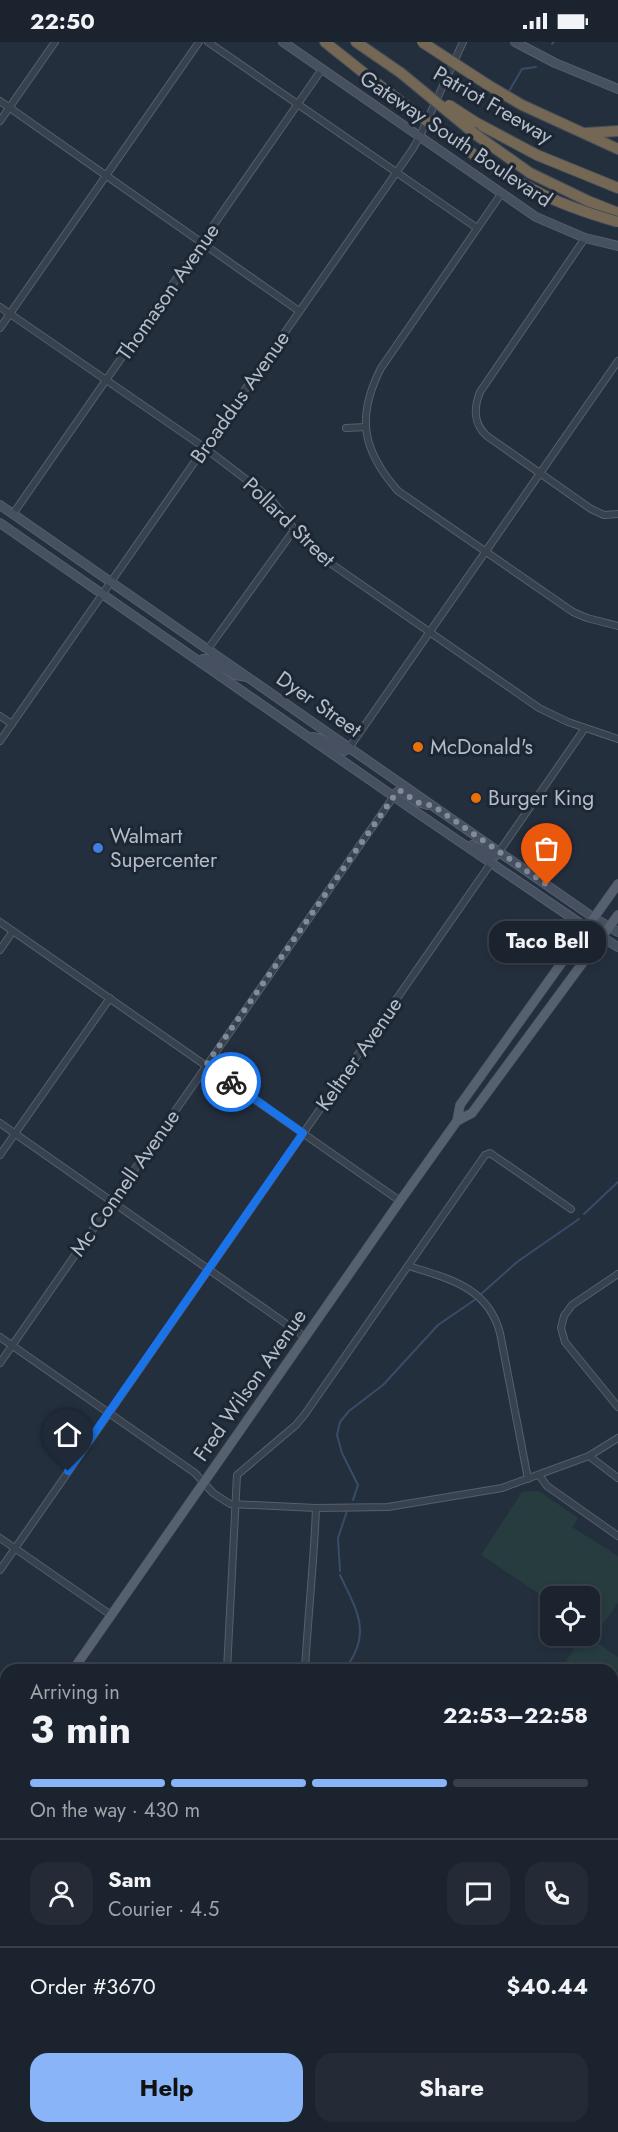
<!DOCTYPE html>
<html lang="en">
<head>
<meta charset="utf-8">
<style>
	:root { --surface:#1b232e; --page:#242b36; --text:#f1f3f6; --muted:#a0a4aa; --line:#39404a; --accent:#8ab4f8 }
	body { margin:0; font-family:Jost,sans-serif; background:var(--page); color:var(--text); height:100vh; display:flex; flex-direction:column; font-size:22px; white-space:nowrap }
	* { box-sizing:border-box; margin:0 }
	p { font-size:20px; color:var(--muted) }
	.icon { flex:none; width:33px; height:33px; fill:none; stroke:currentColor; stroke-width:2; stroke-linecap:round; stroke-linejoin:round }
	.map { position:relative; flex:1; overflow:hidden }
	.side { position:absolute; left:0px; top:1622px; width:618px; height:470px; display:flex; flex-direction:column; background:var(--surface); border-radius:18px 18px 0 0; box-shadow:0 3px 9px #0003,0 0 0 2px var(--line) }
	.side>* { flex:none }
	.fabs { position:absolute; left:540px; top:1544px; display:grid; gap:12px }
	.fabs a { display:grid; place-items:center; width:60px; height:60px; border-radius:12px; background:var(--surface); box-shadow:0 3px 9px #0003,0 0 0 2px var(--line); font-size:30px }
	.pin { position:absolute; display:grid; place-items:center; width:51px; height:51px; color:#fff; margin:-62px -26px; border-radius:50% 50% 50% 0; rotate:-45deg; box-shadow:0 0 6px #0007 }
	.pin .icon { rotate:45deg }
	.courier { position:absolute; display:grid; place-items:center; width:60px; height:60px; margin:-30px; border:4px solid #1a73e8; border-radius:50%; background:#fff; color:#222; box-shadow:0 2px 8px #0007 }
	.bubble { position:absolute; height:42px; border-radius:18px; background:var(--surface); box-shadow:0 3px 9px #0003,0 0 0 2px var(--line); font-size:20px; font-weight:700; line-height:42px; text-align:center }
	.headline em { font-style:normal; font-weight:700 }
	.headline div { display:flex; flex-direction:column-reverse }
	.headline { display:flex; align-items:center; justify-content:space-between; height:102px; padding:0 30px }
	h1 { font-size:39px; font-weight:700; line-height:45px }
	.bar { display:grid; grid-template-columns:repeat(4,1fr); gap:9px 6px; align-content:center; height:72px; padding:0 30px }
	.bar i { height:8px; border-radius:4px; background:var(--line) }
	.bar .selected { background:var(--accent) }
	.bar p { grid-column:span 4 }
	.line { display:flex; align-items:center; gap:15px; padding:0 30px; border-top:2px solid var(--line) }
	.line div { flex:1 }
	.round { display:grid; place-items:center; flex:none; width:63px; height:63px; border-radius:18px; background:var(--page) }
	.cta { display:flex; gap:12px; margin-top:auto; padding:12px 30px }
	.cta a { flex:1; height:69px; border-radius:18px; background:var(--accent); color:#111; font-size:24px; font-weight:700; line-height:69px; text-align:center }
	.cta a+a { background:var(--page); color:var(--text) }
	.status { display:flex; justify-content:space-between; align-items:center; height:42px; padding:0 30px; background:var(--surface); direction:ltr }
	.status svg { height:16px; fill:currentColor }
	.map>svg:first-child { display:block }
	.green { fill:#263c3f }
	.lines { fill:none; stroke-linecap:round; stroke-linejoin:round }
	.stream { stroke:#394c67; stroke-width:2 }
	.street-casing { stroke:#565f6c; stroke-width:8 }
	.secondary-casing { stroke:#565f6c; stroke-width:10 }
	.primary-casing { stroke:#414a57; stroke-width:10 }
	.highway-casing { stroke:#434c59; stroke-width:12 }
	.street { stroke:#38414e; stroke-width:6 }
	.secondary { stroke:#465061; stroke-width:8 }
	.primary { stroke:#56606e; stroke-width:9 }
	.highway { stroke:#746855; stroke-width:10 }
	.highway-bridge-casing { stroke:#434c59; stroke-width:12; stroke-linecap:butt }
	.highway-bridge { stroke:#746855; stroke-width:10 }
	.done { stroke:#828b98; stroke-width:6; stroke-dasharray:0 10.8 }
	.route { stroke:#1a73e8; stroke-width:8 }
	.food-dot { fill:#e8710a; stroke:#1d2633; stroke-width:2 }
	.shop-dot { fill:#3f7fe0; stroke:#1d2633; stroke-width:2 }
	.labels { text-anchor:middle; stroke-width:6; stroke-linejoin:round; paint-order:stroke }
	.street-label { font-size:21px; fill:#b4bcc9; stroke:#1d2633 }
	.poi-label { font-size:21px; fill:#b4bcc9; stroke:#1d2633; text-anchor:start }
</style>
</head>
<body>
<div class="status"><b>22:50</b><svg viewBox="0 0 49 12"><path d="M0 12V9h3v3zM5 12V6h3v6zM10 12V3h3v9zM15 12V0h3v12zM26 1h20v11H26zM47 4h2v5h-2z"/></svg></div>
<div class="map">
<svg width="618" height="2090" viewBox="0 0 618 2090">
	<rect width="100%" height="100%" fill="#242f3e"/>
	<g class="green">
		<path d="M539,1449L578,1476L572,1485L618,1514V1561L597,1590L590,1585V1554H550V1559L481,1513L522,1450Z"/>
		<path d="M583,1593H586L618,1615V1668L612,1664V1628L561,1627Z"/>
		<path d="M241,2085H402L399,2090H243Z"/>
	</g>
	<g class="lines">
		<g class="stream">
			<path d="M552,2L554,0"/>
			<path d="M508,51L522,27L536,25"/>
			<path d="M584,1172L618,1140"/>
			<path d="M480,1253L517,1220L579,1177"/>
			<path d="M353,1458L358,1443L342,1411L337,1393L340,1380L349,1369L383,1343L438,1283L476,1257"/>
			<path d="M340,1529L338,1496L347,1469"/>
			<path d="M340,1533C357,1569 373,1592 344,1628"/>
			<path d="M115,2090L116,2085"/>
		</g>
		<defs>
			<g id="street">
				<path d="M208,0L477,186"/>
				<path d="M0,59L299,269"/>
				<path d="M0,79L55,0"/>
				<path d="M501,152L381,326C356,375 362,408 398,449L573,570L587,576L618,584"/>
				<path d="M585,196L480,350C474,365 473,382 487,394L591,467L604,473L618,472"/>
				<path d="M0,265L205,406L256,445L272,458L305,501L333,523L539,666L568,680L618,697"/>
				<path d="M0,286L199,0"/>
				<path d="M346,386L366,385"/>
				<path d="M13,472L322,27"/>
				<path d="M208,607L294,488"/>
				<path d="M0,674L12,682"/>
				<path d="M0,699L412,108L419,96L463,0"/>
				<path d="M349,706L618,319"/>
				<path d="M499,810L585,686"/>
				<path d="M0,880L400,1159"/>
				<path d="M0,908L13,889"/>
				<path d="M0,1081L305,1295"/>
				<path d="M0,1113L110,956"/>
				<path d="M409,1224C449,1237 488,1245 500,1291L528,1437"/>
				<path d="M618,1232L572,1263L564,1274L561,1286L565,1300L618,1365"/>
				<path d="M0,1295L195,1431L213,1451L230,1462L316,1466L388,1465L502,1446L589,1414L618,1396"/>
				<path d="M0,1321L394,754"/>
				<path d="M589,1414L618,1436"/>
				<path d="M539,1433L547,1444L618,1494"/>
				<path d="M0,1496L111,1573"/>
				<path d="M0,1528L491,821"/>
				<path d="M227,1628L237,1433L296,1383L305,1372L485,1113L490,1111L571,1167"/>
				<path d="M305,1628C308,1573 314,1520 316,1466"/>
				<path d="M0,1711L6,1715"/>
				<path d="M612,1887L618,1891"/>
				<path d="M22,2085V2090"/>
				<path d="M413,2090L416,2085"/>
				<path d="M508,2090L512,2085"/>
			</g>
			<g id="secondary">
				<path d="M283,0L536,175L585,196L618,204"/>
				<path d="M515,0L555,21L618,47"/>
				<path d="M0,463L594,876L618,890"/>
				<path d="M0,481L419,772L587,886L618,905"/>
				<path d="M200,620L203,617H208L235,633L247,635"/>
				<path d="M313,695C325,696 333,706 344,709L349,706"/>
				<path d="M394,754L397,750L401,749L417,760L428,763"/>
				<path d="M472,803L495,814L499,810"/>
				<path d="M612,1805L618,1796"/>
				<path d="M600,2085L607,2090"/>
			</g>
			<g id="primary">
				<path d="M457,1079L460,1063L618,842"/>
				<path d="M73,1628L400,1159L457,1079L472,1071L618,873"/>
				<path d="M0,1728L6,1722"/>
				<path d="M0,1744L6,1733"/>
			</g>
			<g id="highway">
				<path d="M325,0L379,43"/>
				<path d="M356,0L401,31"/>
				<path d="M488,43L522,63L618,107"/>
				<path d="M475,80L537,113L618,146"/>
				<path d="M586,91L618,89"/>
				<path d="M475,92L530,131L588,159L618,171"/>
			</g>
		</defs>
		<use href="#street" class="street-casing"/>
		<use href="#secondary" class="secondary-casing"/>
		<use href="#primary" class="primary-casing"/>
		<use href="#highway" class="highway-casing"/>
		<use href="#street" class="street"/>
		<use href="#secondary" class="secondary"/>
		<use href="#primary" class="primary"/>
		<use href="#highway" class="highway"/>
		<defs>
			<g id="highway-bridge">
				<path d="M422,0L488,43"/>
				<path d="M401,31L475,92"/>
				<path d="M379,43C429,81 480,121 536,149C562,163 590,172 618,180"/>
				<path d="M449,63L475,80"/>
			</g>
		</defs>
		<use href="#highway-bridge" class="highway-bridge-casing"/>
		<use href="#highway-bridge" class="highway-bridge"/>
	</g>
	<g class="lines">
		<path class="done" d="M231,1040L206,1023L397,750L401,749L417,760L425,763H432L547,843"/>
		<path class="route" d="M68,1429L303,1091L231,1040"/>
	</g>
	<g class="food-dot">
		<circle cx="418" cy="705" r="6"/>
		<circle cx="476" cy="756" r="6"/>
	</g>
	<circle class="shop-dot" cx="98" cy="806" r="6"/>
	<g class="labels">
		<g class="street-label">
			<text transform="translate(493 63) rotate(30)" y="7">Patriot Freeway</text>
			<text transform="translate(456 97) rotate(34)" y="7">Gateway South Boulevard</text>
			<text transform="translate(168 250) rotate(-55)" y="7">Thomason Avenue</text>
			<text transform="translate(240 355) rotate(-55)" y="7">Broaddus Avenue</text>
			<text transform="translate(289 480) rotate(44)" y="7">Pollard Street</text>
			<text transform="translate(319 662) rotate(35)" y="7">Dyer Street</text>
			<text transform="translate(359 1012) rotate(-55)" y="7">Keltner Avenue</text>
			<text transform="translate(125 1141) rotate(-55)" y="7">Mc Connell Avenue</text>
			<text transform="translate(250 1343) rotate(-55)" y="7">Fred Wilson Avenue</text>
		</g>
		<g class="poi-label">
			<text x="430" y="712">McDonald's</text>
			<text x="488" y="763">Burger King</text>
			<text x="110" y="801">Walmart<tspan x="110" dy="24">Supercenter</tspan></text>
		</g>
	</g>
</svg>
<div class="fabs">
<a><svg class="icon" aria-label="locate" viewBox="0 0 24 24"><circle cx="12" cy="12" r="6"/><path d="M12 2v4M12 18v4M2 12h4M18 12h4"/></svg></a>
</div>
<div class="pin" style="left:547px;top:843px;background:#ea580c"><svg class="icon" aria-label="bag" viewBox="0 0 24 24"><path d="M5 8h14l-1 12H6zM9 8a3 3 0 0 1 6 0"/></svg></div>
<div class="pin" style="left:68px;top:1429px;background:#1f2937"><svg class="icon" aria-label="home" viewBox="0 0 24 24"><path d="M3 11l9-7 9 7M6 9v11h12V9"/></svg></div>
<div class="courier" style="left:231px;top:1040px"><svg class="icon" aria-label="bike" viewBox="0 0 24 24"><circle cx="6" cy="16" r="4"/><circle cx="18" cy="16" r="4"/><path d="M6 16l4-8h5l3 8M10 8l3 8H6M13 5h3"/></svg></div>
<div class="bubble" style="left:489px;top:879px;width:117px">Taco Bell</div>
<section class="side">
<div class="headline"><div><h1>3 min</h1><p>Arriving in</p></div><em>22:53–22:58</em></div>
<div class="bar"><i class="selected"></i><i class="selected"></i><i class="selected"></i><i></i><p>On the way · 430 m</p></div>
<div class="line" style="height:108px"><a class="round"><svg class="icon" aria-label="person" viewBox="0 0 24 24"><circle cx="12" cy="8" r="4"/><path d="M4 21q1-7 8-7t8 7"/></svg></a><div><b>Sam</b><p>Courier · 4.5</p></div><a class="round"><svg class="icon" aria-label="chat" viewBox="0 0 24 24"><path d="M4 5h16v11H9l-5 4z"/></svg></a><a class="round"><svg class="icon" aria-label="phone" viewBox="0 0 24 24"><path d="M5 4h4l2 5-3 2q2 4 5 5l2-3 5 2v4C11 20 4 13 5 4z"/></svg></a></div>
<div class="line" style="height:78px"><div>Order #3670</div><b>$40.44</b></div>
<div class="cta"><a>Help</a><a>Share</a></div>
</section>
</div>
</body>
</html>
